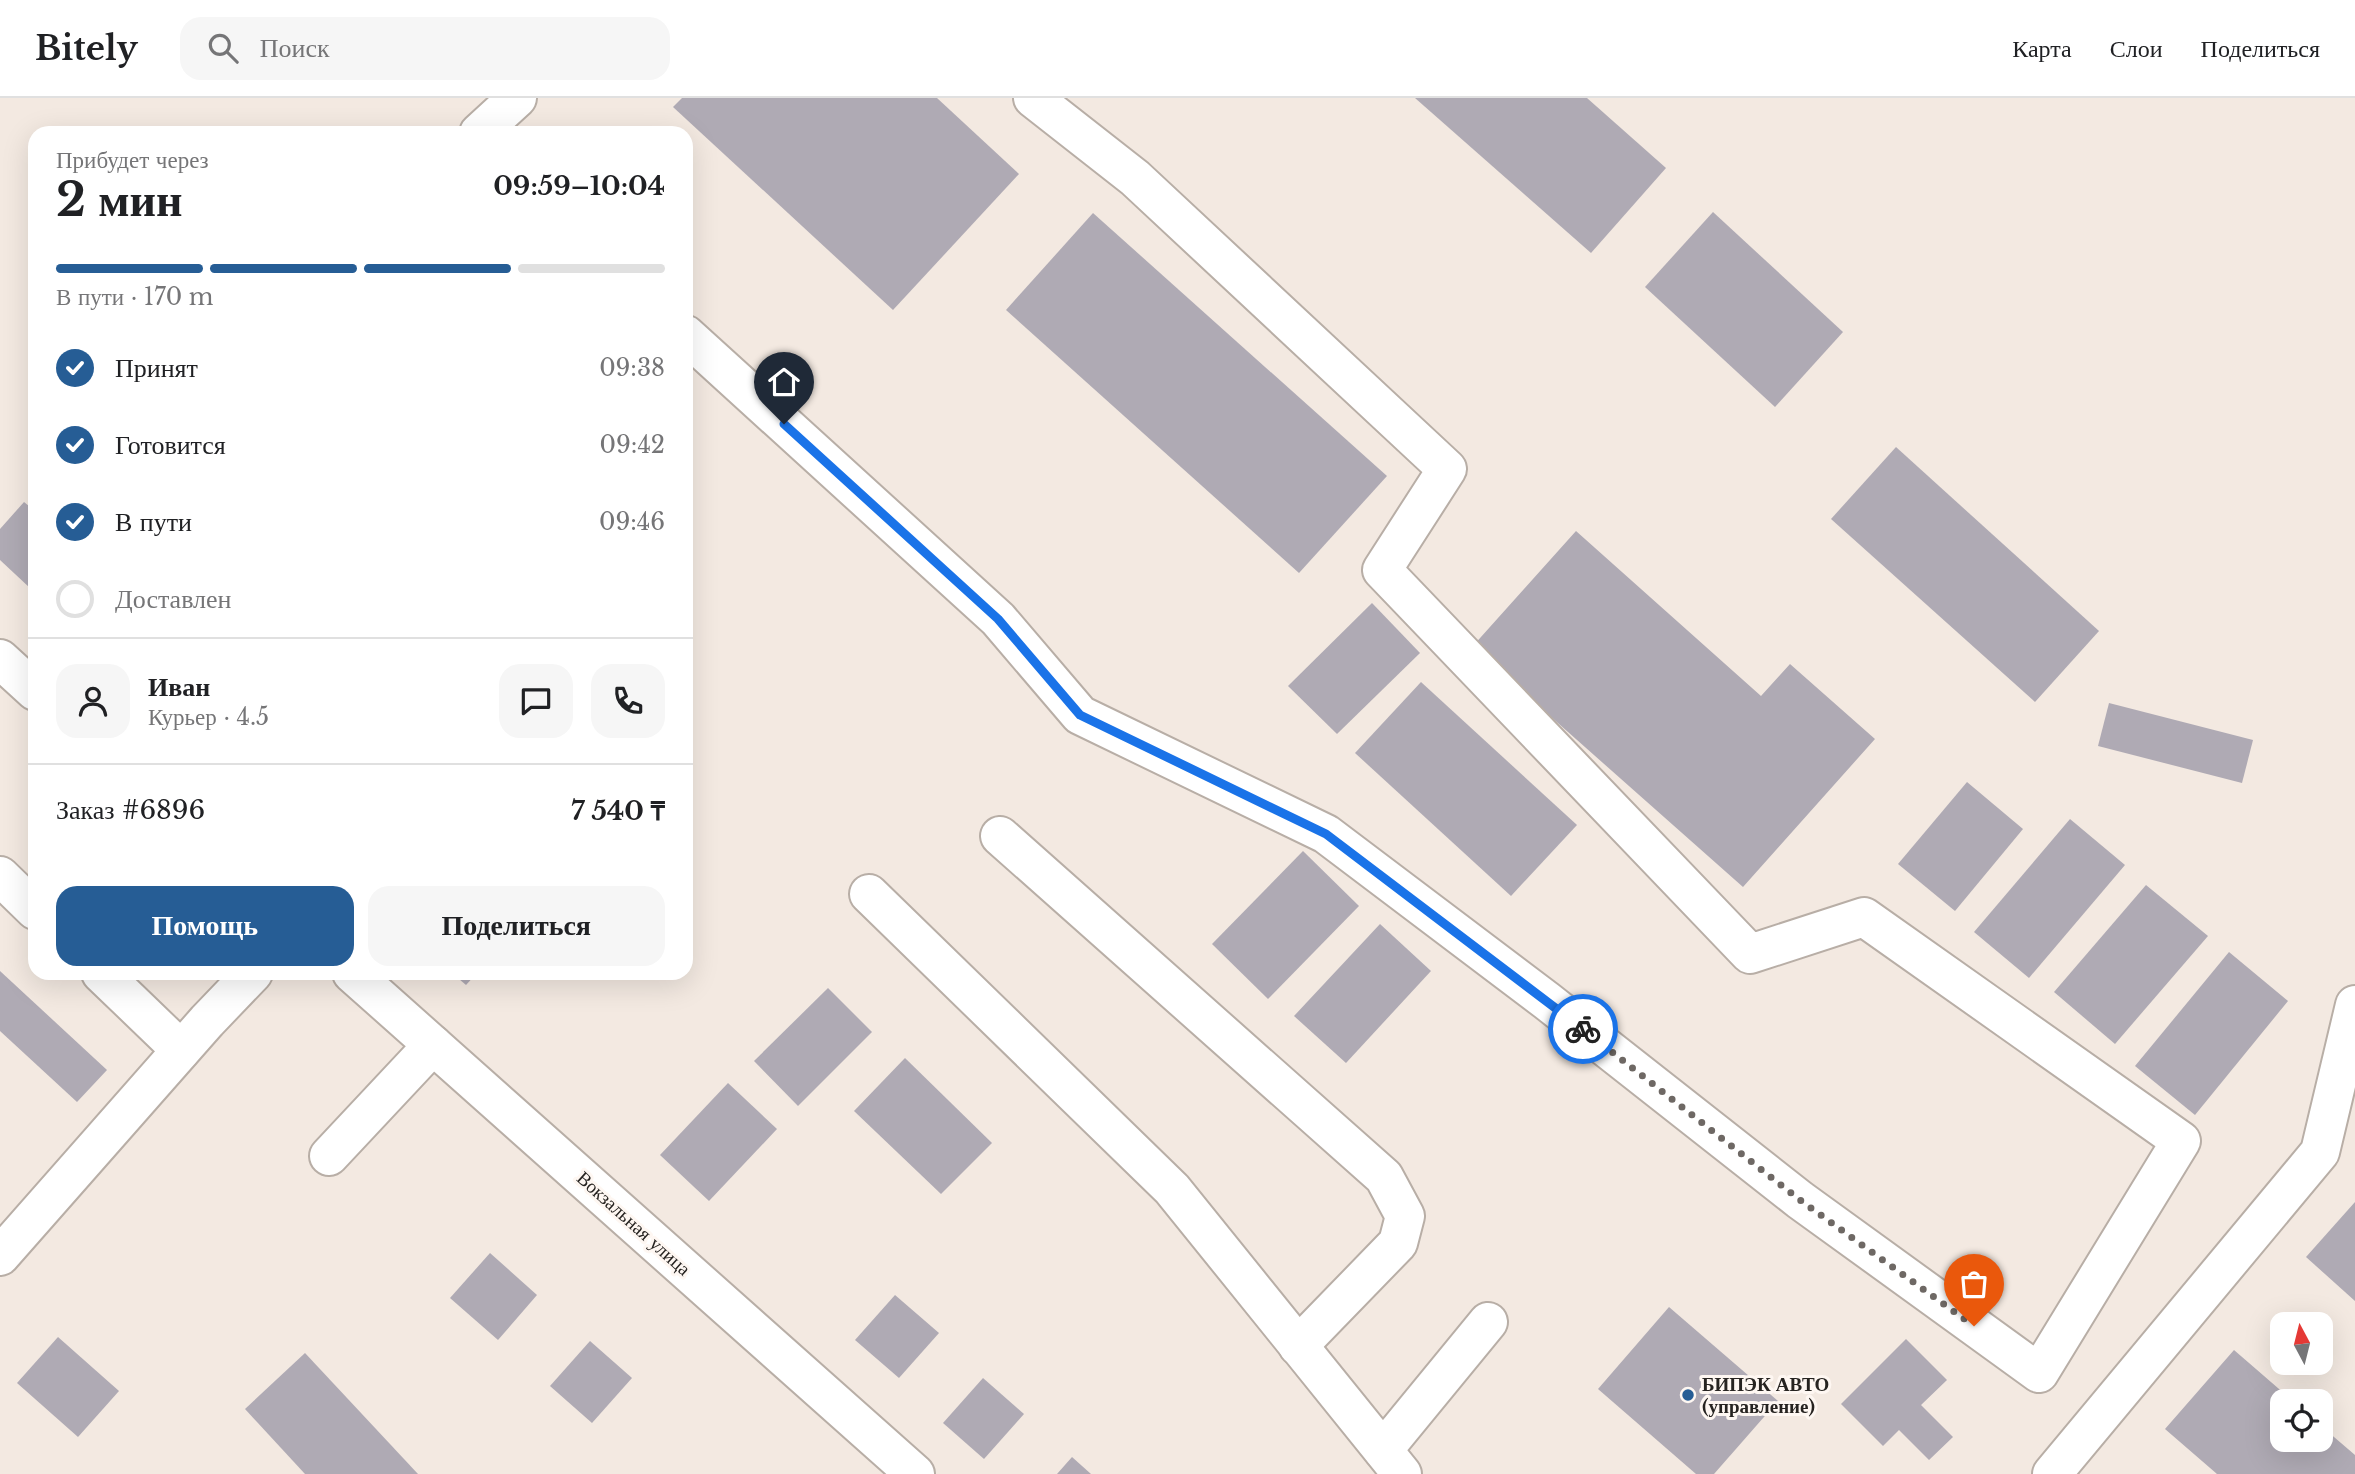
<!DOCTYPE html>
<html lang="ru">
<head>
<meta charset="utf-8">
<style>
	:root { --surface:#fff; --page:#f6f6f6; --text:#202124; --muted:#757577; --line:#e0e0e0; --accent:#265d95 }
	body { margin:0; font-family:"Libre Baskerville",serif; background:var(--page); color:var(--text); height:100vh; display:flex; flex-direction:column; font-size:26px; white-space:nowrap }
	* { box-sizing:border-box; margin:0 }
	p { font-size:23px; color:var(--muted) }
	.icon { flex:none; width:38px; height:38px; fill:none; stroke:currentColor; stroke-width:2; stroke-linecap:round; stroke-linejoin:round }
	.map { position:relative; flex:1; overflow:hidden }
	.sheet { position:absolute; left:28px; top:28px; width:665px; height:854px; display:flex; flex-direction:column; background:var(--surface); border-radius:21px; box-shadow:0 7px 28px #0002 }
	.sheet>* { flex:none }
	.needle { width:46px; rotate:353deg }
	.controls { position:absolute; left:2270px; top:1214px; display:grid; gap:14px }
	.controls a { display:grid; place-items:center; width:63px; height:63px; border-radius:14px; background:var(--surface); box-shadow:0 7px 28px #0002; font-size:35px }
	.pin { position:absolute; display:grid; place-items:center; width:60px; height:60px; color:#fff; margin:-72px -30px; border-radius:50% 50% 50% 0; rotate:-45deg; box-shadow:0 0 7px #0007 }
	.pin .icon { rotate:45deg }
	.courier { position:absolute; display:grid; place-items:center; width:70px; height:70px; margin:-35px; border:5px solid #1a73e8; border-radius:50%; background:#fff; color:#222; box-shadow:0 2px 9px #0007 }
	.headline em { font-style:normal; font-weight:700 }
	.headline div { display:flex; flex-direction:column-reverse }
	.headline { display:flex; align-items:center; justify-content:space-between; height:119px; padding:0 28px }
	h1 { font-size:46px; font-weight:700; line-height:52px }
	.bar { display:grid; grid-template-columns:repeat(4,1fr); gap:10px 7px; align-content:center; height:84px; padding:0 28px }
	.bar i { height:9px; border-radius:5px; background:var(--line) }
	.bar .selected { background:var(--accent) }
	.bar p { grid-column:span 4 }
	.line { display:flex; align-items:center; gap:18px; padding:0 28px; border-top:2px solid var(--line) }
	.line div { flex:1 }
	.round { display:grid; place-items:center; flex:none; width:74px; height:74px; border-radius:21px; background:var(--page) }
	ol { padding:0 28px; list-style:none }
	li { display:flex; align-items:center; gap:21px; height:77px }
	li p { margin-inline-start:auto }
	li .icon { padding:7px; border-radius:50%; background:var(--accent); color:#fff; stroke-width:4 }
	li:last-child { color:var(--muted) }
	li i { width:38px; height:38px; border:4px solid var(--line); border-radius:50% }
	.cta { display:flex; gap:14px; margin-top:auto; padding:14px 28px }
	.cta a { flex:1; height:80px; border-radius:21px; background:var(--accent); color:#fff; font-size:28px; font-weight:700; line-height:80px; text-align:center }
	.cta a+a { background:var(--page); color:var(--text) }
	header { display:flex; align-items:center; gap:42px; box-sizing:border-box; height:98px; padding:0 35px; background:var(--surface); border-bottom:2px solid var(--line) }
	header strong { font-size:33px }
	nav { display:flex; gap:38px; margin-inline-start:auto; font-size:24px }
	.search { width:490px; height:63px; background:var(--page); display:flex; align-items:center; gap:18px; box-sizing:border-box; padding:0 24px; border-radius:21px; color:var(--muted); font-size:26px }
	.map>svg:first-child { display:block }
	.building { fill:#afaab4 }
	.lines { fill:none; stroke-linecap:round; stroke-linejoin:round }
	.minor-casing { stroke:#b8aea6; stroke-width:42 }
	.minor { stroke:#fff; stroke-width:38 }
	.done { stroke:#6e6864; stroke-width:7; stroke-dasharray:0 12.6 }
	.route { stroke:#1a73e8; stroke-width:9 }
	.poi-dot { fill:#265d95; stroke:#fef7f2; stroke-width:2.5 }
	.labels { text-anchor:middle; stroke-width:6; stroke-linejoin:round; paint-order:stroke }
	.street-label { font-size:19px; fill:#262320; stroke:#fef7f2 }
	.poi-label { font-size:19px; font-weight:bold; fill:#262320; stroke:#fef7f2; text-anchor:start }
</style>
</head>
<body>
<header>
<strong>Bitely</strong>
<div class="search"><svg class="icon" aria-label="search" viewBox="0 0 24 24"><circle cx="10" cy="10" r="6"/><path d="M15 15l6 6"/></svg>Поиск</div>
<nav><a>Карта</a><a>Слои</a><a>Поделиться</a></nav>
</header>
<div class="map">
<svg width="2355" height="1376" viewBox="0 0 2355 1376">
	<rect width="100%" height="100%" fill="#f3e9e1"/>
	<g class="building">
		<path d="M682,0H937L1019,76L893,212L673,9Z"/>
		<path d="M1415,0H1587L1666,70L1591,155Z"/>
		<path d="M1713,114L1843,234L1775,309L1645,189Z"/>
		<path d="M1093,115L1387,378L1299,475L1006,212Z"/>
		<path d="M1896,349L2099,533L2035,604L1831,421Z"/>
		<path d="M24,404L35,413V484L30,490L0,462V431Z"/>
		<path d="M1576,433L1761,598L1790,566L1875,641L1743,789L1472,549Z"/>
		<path d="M1372,505L1420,555L1337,636L1288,588Z"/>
		<path d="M1421,584L1577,727L1511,798L1355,655Z"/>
		<path d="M2109,605L2253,642L2242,685L2098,648Z"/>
		<path d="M1967,684L2023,731L1955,813L1898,766Z"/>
		<path d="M2070,721L2125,767L2029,880L1974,834Z"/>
		<path d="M1303,753L1359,808L1268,901L1212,846Z"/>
		<path d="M2146,787L2208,838L2115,946L2054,894Z"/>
		<path d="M1380,826L1431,873L1346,965L1294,918Z"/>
		<path d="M2229,854L2288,903L2195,1017L2135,968Z"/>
		<path d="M0,873L107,972L77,1004L0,933Z"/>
		<path d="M452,875H477L466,887Z"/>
		<path d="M828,890L872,934L798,1008L754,963Z"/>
		<path d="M905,960L992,1045L941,1096L854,1013Z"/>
		<path d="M728,985L777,1031L709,1103L660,1057Z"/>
		<path d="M2355,1104V1203L2306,1159Z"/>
		<path d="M490,1155L537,1197L498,1242L450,1200Z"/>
		<path d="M895,1197L939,1235L899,1280L855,1242Z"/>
		<path d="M1669,1209L1778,1303L1714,1376H1696L1598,1291Z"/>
		<path d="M58,1239L119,1293L78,1339L17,1285Z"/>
		<path d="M1906,1241L1947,1282L1921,1307L1953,1339L1929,1362L1899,1332L1883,1348L1841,1306Z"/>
		<path d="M590,1243L632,1280L592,1325L550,1288Z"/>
		<path d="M2234,1252L2294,1304H2282V1342H2320V1327L2355,1357V1376H2217L2165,1331Z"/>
		<path d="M305,1255L418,1376H305L245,1311Z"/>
		<path d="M983,1280L1024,1316L984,1361L943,1325Z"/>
		<path d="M1072,1359L1091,1376H1057Z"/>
	</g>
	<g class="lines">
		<defs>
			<g id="minor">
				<path d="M479,35L517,0"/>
				<path d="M686,237L998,521L1080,617L1326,736L1547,903L1800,1102L2039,1275L2181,1043L1864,819L1750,856L1382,472L1447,371L1135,80L1033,0"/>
				<path d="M0,561L35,593"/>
				<path d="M1000,738L1384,1079L1405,1118L1398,1145L1298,1248"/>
				<path d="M0,778L35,812"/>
				<path d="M869,796L1172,1091L1402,1376"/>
				<path d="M101,875L181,952"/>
				<path d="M352,875L915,1376"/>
				<path d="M329,1058L433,947"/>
				<path d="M0,1158L207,923L253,875"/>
				<path d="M1383,1352L1488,1224"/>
				<path d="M2052,1376L2320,1054L2355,907"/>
			</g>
		</defs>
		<use href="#minor" class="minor-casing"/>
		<use href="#minor" class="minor"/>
	</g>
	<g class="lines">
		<path class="done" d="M1583,931L1800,1102L1974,1228"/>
		<path class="route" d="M784,326L998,521L1080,617L1326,736L1583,931"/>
	</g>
	<circle class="poi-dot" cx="1688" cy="1297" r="7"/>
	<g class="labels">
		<g class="street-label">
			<text transform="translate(634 1125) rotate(42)" y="7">Вокзальная улица</text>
		</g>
		<g class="poi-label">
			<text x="1702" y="1293">БИПЭК АВТО<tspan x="1702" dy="22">(управление)</tspan></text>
		</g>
	</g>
</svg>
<div class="controls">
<a><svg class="needle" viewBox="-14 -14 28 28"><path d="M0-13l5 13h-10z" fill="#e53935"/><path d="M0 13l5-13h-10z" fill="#757577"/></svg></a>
<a><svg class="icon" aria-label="locate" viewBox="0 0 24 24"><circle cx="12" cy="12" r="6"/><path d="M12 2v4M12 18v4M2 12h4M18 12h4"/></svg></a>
</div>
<div class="pin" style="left:1974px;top:1228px;background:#ea580c"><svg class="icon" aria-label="bag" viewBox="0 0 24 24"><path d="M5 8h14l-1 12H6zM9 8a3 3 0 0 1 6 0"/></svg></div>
<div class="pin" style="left:784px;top:326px;background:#1f2937"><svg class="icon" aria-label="home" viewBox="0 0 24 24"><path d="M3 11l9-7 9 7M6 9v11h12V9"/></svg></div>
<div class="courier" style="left:1583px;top:931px"><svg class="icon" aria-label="bike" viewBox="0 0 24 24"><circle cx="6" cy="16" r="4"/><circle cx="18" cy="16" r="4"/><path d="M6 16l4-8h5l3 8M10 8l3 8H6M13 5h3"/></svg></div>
<section class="sheet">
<div class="headline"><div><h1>2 мин</h1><p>Прибудет через</p></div><em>09:59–10:04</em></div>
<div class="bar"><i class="selected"></i><i class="selected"></i><i class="selected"></i><i></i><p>В пути · 170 m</p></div>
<ol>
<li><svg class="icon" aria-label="check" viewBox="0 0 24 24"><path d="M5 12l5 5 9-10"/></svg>Принят<p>09:38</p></li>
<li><svg class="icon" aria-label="check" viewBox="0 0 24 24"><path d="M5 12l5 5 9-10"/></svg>Готовится<p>09:42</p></li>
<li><svg class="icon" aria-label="check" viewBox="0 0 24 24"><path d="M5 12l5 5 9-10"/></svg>В пути<p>09:46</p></li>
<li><i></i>Доставлен</li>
</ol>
<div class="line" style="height:126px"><a class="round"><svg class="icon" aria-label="person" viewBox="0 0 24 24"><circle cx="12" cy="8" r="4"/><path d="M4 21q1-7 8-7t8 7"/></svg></a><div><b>Иван</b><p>Курьер · 4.5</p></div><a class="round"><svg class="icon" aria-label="chat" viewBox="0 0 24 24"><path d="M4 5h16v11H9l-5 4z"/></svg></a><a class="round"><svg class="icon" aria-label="phone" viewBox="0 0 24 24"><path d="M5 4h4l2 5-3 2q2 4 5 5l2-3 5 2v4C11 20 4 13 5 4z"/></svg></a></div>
<div class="line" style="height:91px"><div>Заказ #6896</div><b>7 540 ₸</b></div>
<div class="cta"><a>Помощь</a><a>Поделиться</a></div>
</section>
</div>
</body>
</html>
